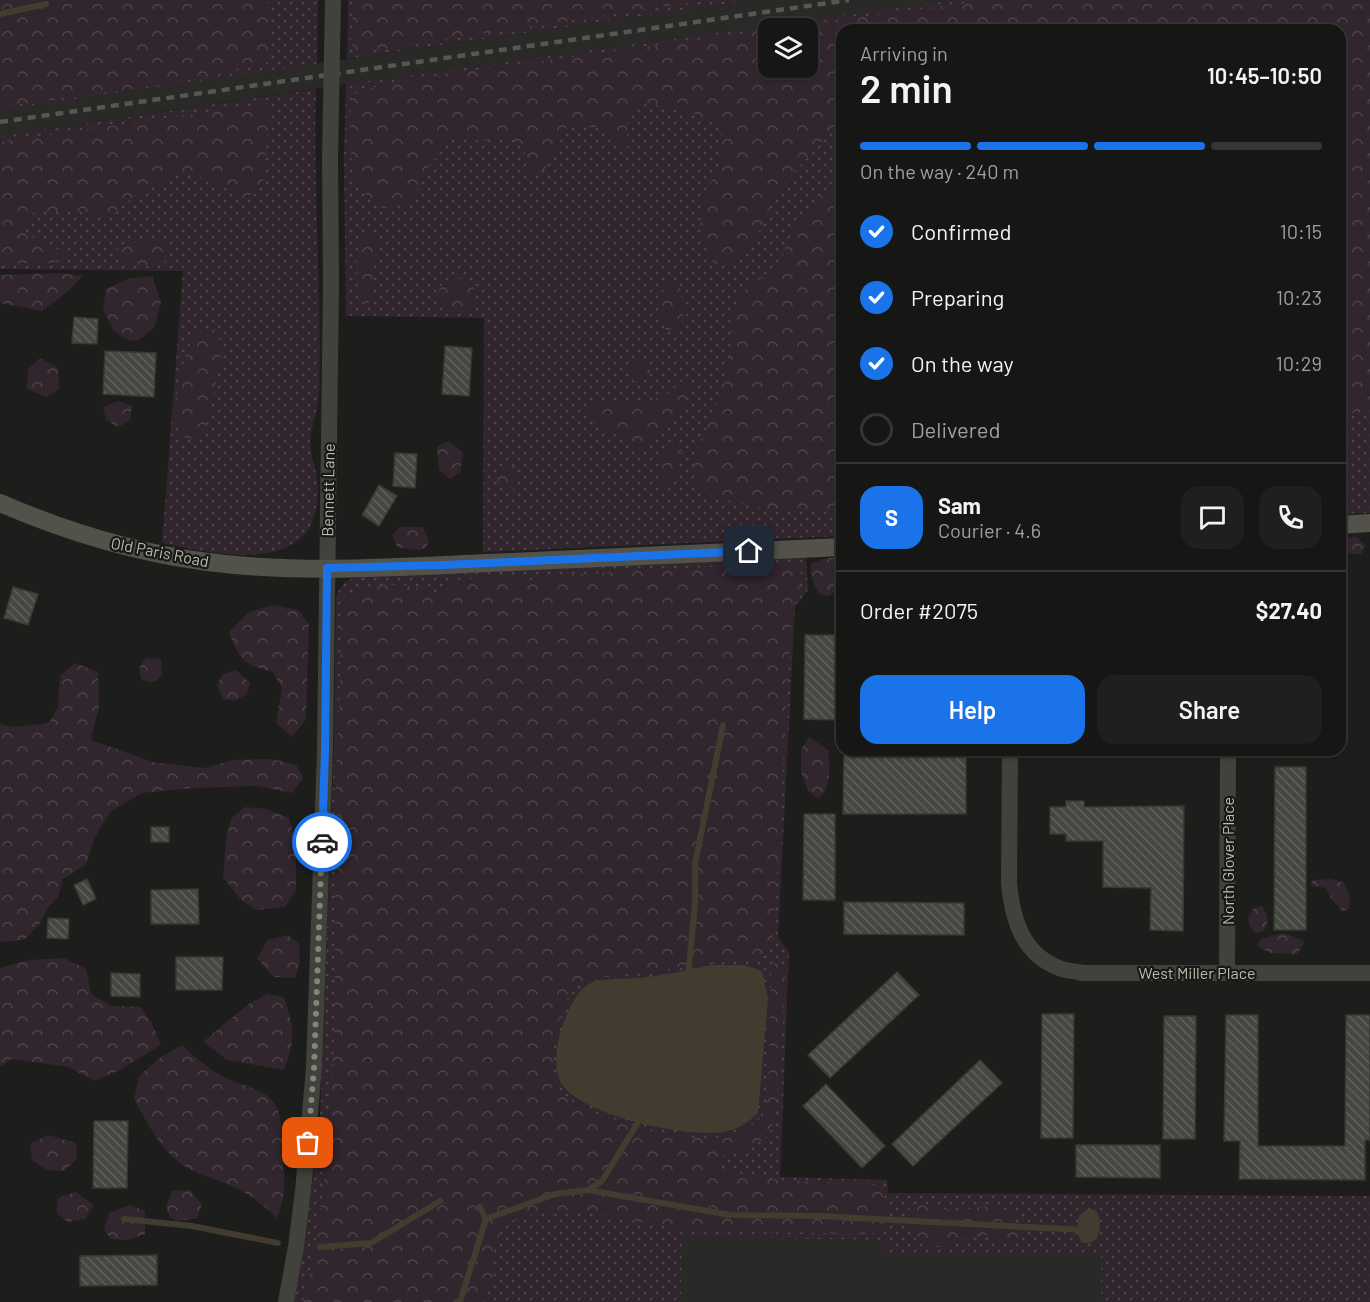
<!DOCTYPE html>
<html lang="en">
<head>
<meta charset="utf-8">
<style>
	:root { --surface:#161614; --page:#1f1f1d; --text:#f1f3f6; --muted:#9e9fa0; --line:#353534; --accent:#1a73e8 }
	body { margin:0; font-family:Barlow,sans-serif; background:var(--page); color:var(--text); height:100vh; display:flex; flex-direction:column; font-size:22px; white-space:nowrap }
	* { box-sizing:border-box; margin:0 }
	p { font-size:20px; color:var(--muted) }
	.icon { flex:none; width:33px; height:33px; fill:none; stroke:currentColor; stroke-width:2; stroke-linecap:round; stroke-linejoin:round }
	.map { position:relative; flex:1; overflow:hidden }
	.sheet { position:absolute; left:836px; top:24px; width:510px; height:732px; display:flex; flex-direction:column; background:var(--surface); border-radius:18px; box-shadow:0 2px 4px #0004,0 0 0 2px var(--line) }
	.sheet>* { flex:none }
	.buttons { position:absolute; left:758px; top:18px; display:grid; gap:12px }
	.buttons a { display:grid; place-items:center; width:60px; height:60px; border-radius:12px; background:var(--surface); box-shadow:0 2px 4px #0004,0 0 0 2px var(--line); font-size:30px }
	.pin { position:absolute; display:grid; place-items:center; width:51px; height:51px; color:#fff; margin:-26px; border-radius:12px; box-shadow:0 3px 9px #0006 }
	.courier { position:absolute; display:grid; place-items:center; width:60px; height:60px; margin:-30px; border:4px solid #1a73e8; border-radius:50%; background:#fff; color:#222; box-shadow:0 2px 8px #0007 }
	.head em { font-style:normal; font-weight:600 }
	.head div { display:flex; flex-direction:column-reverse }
	.head { display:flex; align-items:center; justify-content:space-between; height:102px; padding:0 24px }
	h1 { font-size:39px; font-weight:600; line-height:45px }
	.bar { display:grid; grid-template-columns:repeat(4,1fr); gap:9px 6px; align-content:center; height:72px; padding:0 24px }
	.bar i { height:8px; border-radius:4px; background:var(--line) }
	.bar .on { background:var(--accent) }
	.bar p { grid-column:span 4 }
	.line { display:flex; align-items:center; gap:15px; padding:0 24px; border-top:2px solid var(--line) }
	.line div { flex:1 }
	.round { display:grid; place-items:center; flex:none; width:63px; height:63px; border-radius:18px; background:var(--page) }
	ol { padding:0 24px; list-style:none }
	li { display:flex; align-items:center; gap:18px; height:66px }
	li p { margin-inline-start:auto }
	li .icon { padding:6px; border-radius:50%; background:var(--accent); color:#fff; stroke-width:4 }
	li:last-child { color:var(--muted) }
	li i { width:33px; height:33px; border:3px solid var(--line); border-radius:50% }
	.action { display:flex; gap:12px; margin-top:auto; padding:12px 24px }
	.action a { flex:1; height:69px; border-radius:18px; background:var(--accent); color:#fff; font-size:24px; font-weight:600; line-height:69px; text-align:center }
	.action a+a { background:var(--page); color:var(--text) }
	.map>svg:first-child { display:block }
	.built { fill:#292a27 }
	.grass { fill:url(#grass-dots); fill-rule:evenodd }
	.forest { fill:url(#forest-crowns) }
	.water { fill:#423c30 }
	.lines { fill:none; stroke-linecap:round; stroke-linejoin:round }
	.stream { stroke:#423c30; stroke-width:6 }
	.building { fill:url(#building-back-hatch); stroke:#383935; stroke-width:1.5 }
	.street { stroke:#42423c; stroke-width:16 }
	.secondary { stroke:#52524a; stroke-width:18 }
	.rail { stroke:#57574f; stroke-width:4.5; stroke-dasharray:8 6; stroke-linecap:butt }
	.street-bridge { stroke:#42423c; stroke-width:16 }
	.done { stroke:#85847a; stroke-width:6; stroke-dasharray:0 10.8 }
	.route { stroke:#1a73e8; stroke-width:8 }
	.labels { text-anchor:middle; stroke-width:4.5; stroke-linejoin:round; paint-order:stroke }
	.street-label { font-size:16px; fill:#bdbbad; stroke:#181816 }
</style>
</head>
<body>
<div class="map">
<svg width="1370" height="1302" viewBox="0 0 1370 1302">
	<defs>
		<pattern id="grass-dots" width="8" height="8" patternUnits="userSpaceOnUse" patternTransform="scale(1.5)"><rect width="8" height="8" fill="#31262d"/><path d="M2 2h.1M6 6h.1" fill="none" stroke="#4d4449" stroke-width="1.8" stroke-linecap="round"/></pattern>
		<pattern id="forest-crowns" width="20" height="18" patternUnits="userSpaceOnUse" patternTransform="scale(1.5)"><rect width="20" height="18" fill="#31262d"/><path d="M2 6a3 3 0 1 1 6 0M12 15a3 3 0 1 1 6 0" fill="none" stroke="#4d4449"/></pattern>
		<pattern id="building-back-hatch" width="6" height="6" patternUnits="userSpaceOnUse" patternTransform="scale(1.5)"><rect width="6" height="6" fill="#474742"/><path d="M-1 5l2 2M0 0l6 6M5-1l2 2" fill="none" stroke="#60605b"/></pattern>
	</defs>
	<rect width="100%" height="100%" fill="#1d1d1b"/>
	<g class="built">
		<path d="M752,0H955L346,84L0,136V110Z"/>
		<path d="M681,1237L887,1240V1253H1102L1101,1302H681Z"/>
	</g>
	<g class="grass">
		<path d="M0,0H318L317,64L0,110Z"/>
		<path d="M348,0H752L347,59Z"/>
		<path d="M955,0H1370V513L1340,514V30H842L841,536L483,552L484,318L346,316L344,159L346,84ZM768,28H807V68H768Z"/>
		<path d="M316,89C313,190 322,291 319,393C319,410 311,425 310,442C310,453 314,462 316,473C320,491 318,519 305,534C275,569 202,551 162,543L183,271L0,269V136Z"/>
		<path d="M806,557L808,590L795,607L778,936L789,953L780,1177L887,1180L888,1193L1370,1196V1302H1101V1253H886V1240L682,1237L681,1302H294L304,1249L320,1120L334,751L336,598C343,575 354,578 375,577Z"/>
	</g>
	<g class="forest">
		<path d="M0,0H267L269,14V62L167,84L0,107Z"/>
		<path d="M354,0H707L357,53L353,50L351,38Z"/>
		<path d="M988,0H1370V403L1351,414L1340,405V30H842L841,121L778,190L749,253L727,266L714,264L701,236V201L721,163L723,128L694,114L650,103L628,108L627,149L597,127L567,128L545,169L527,173L524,145L504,136L482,141L453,138L428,167L412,202L383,209C377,203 368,198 363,190C345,166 351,128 351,99L359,91L404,80L768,30V68H807V28H777Z"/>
		<path d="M269,103L268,130L263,183L243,202L228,189L186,171L135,196L110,216L81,212H34L19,230L69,255L52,263L2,264L0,262V142Z"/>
		<path d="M841,172V515L805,509L775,511L712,497L694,479L693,458L719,400L732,350V323L740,294L780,263L788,240L806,214Z"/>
		<path d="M366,228L377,240L372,293L368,304L359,301C357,274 353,252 366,228Z"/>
		<path d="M146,238L169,242L168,260L154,265L122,264L111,251Z"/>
		<path d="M59,273L83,276L67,292L42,311L0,303V275Z"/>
		<path d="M152,276L161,302L154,328L139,340L130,341L114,331L103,309L106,289L127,279Z"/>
		<path d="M465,278L474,288L475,302L466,312L446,309L438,293L444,280Z"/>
		<path d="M679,281L684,311L680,329L666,330L658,308L665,285Z"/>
		<path d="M218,329L221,359L206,427L195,439L181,437C168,409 182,362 194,334Z"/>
		<path d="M40,358L58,368L59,389L46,397L27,389L28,369Z"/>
		<path d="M635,359L648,362L650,370L648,379L635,383L627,371Z"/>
		<path d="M685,378L691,390L674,419L653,443L636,449L624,439L589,420L590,404L617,400L638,405L668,394Z"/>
		<path d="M118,401L132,406L130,420L118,427L106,420L103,407Z"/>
		<path d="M674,438L682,449L676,477L668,489H659C657,465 657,455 674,438Z"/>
		<path d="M449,441L463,453L460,473L450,479L439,470L437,446Z"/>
		<path d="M515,465L519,477L513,490L501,486L495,476L500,466Z"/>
		<path d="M399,527H423L429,541L426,548L419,550L398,548L392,536Z"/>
		<path d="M1357,537L1366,546L1361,554L1340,553V538Z"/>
		<path d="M826,558H842L841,589L828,596L819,594C814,584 809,576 811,564Z"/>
		<path d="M799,562C805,579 796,597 792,613L773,936L767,951L757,958L606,977L578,985L565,1002L554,1046L553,1078L564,1097L591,1112L657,1133L706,1139L731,1135L749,1128L758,1121L768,1099L771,970L776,960L782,963L785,978C784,1001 779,1122 769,1134C757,1147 735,1151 719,1157L722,1169L764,1179L880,1185C888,1206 898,1231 868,1234L692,1231L583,1212H543L505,1223L494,1247V1273L484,1302H303C339,1155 335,1000 335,850C336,769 340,689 342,609L344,597C360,585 394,582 413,587C421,589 431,593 440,592C447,591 451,586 454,580L520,575L530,580L547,576Z"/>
		<path d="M273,605L299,610L309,625L306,719L292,737L276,723L282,688L273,672C245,665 239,661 229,632L249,612Z"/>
		<path d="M146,658L161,659L162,676L150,683L141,679L139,668Z"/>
		<path d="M75,663L98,672L99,707L91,740L153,762L204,768L233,760L269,759L286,762L297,766L303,778L292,793L256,786L193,788L142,793L111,811L95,837L86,864L63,879L58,897L48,908L39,925L24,940L0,942V724L13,727L49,723L58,707L60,676Z"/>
		<path d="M236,670L250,683L247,694L235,701L223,699L217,685L223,674Z"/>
		<path d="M809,737L828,750C829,767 833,788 818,799L808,791L801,772V750Z"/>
		<path d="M245,807L266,809L289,818L296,844V890L285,907L256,910L241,900L223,877L226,840L231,819Z"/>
		<path d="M1331,879L1344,883L1350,896L1349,908L1343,912L1331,898L1326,888L1310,885L1313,880Z"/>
		<path d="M1262,906C1268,915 1270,924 1263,932L1256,933L1250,927L1248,917L1254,908Z"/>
		<path d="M1283,933L1303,940L1304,944L1297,954L1270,953L1257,946L1261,939Z"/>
		<path d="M288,935L299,944L300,963L295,978L274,977L257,958L268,940Z"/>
		<path d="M64,958L86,969L91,994L112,1006L141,1007L151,1021L161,1045L118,1071L94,1081L69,1067L12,1059L0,1067V968L29,960Z"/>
		<path d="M267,994L284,997C294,1028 296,1040 284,1070L227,1060L203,1042L247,1005Z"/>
		<path d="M182,1045C195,1058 209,1069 226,1078C243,1086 268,1089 277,1108C282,1118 282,1143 283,1154C284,1180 287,1194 277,1218C264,1206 252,1196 236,1188C218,1179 196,1175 180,1163C158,1146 147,1122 134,1099L139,1076L161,1057Z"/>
		<path d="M48,1135L76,1143L77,1159L64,1171L47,1170L32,1160L30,1144Z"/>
		<path d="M190,1190L202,1204L197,1218L178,1221L170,1218L166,1206L172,1191Z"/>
		<path d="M76,1192L94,1205L85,1219L68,1222L57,1213L58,1198Z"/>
		<path d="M915,1204C947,1212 965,1211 997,1204L1013,1215L1023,1239L1009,1243L985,1235L956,1241L944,1247L925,1246L914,1230L906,1212Z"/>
		<path d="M130,1205L145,1211V1234L128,1240L111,1239L104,1230L109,1213Z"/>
	</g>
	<g class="water">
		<path d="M711,965H744L762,971L768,998L758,1113C748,1122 741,1128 727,1131C692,1140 587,1116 564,1087C551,1072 557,1039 564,1022C569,1008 578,988 593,982C606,978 625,979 639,978C663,975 687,971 711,965Z"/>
		<path d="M1094,1209C1105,1218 1101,1249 1081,1242L1077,1231L1079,1216L1086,1210Z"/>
	</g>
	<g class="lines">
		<g class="stream">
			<path d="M0,14L46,4"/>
			<path d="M688,976L695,904V864L723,725"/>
			<path d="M588,1190L730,1215L820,1216L1084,1230"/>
			<path d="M124,1219L192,1226L278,1243"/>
			<path d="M486,1219L555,1194L588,1190L602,1181L637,1124L640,1116"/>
			<path d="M320,1247L371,1243L440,1201"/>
			<path d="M460,1302L486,1219L480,1207"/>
		</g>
	</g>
	<g class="building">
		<path d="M74,317L98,319L97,344L72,343Z"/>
		<path d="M445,346L472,348L469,396L442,394Z"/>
		<path d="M105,351L156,353L154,397L103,394Z"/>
		<path d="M395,453L417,454L415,488L393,486Z"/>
		<path d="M379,485L397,496L379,526L362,515Z"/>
		<path d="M13,587L38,594L28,625L4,618Z"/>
		<path d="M805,635H837L836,720L804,719Z"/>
		<path d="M844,750H966V814H843Z"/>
		<path d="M1275,767H1306V930H1274Z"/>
		<path d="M1066,801H1084V807L1184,806L1183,931L1150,930L1151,888L1103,887V841H1066V834H1050V807H1066Z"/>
		<path d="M804,814H835V900H803Z"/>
		<rect x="151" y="827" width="18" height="15"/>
		<path d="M87,879L96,899L83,905L74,885Z"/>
		<path d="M198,889L199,924H151V890Z"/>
		<path d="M844,902L964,903V935L844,934Z"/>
		<path d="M48,918L69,919L68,939L47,938Z"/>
		<path d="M176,957H223L222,990H176Z"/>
		<path d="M897,972L919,995L830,1078L808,1055Z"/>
		<path d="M111,973L140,974V997L111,996Z"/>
		<path d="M1042,1014H1074L1073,1138H1041Z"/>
		<path d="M1226,1015H1258V1146H1345L1346,1015H1370V1140H1365V1180L1239,1179L1240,1141H1224Z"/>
		<path d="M1164,1016H1196L1195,1139H1163Z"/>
		<path d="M980,1060L1002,1083L913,1166L892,1144Z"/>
		<path d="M826,1084L885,1146L862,1168L803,1106Z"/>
		<path d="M94,1121H128L127,1188H93Z"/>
		<path d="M1076,1145H1160V1178L1076,1177Z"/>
		<path d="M157,1255V1285L80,1286V1256Z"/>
	</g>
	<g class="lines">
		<g class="street">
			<path d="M1010,750L1009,883C1012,918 1022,954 1059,968C1066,971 1075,971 1082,973H1370"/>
			<path d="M1227,972L1228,750"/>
			<path d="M286,1302L296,1247L303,1191L314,1068L325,751L331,284L330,158"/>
		</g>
		<g class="secondary">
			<path d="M0,503C67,532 136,553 208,562C308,575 411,566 511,562C621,557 731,551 842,547"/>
			<path d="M1340,525L1370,523"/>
		</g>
		<path class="rail" d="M0,122L849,0"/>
		<path class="street-bridge" d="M330,158L333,0"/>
	</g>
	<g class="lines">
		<path class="done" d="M308,1143L314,1068L322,842"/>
		<path class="route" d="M322,842L325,751L327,568L443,565L749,551"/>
	</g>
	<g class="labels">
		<g class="street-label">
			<text transform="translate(328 490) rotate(-89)" y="6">Bennett Lane</text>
			<text transform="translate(160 552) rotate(11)" y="6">Old Paris Road</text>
			<text transform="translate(1228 861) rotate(-90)" y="6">North Glover Place</text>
			<text x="1197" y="979">West Miller Place</text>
		</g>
	</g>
</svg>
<div class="buttons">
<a><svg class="icon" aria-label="layers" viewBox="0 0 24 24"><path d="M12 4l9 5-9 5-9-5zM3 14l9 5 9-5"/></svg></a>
</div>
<div class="pin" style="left:308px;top:1143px;background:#ea580c"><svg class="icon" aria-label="bag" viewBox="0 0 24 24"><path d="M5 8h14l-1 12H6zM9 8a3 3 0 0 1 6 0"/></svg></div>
<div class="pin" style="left:749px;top:551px;background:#1f2937"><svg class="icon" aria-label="home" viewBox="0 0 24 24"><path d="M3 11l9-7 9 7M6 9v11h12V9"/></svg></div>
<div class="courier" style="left:322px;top:842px"><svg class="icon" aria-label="car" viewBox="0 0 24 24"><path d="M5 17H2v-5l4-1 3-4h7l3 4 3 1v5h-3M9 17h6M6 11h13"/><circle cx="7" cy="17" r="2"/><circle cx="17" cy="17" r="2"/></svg></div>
<section class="sheet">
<div class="head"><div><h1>2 min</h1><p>Arriving in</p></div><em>10:45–10:50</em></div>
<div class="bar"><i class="on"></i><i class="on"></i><i class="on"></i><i></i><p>On the way · 240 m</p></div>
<ol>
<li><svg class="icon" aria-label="check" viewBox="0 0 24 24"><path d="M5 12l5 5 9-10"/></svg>Confirmed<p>10:15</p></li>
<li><svg class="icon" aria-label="check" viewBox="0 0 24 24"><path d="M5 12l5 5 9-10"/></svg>Preparing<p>10:23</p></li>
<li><svg class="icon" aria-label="check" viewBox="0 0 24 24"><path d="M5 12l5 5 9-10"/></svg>On the way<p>10:29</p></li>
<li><i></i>Delivered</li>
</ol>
<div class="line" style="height:108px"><b class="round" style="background:var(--accent);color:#fff">S</b><div><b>Sam</b><p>Courier · 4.6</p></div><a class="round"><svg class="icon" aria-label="chat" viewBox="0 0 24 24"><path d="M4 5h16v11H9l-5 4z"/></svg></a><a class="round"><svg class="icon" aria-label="phone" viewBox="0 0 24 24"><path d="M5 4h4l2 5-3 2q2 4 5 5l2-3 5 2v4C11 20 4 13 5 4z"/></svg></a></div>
<div class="line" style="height:78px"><div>Order #2075</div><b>$27.40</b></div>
<div class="action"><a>Help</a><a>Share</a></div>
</section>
</div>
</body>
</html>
